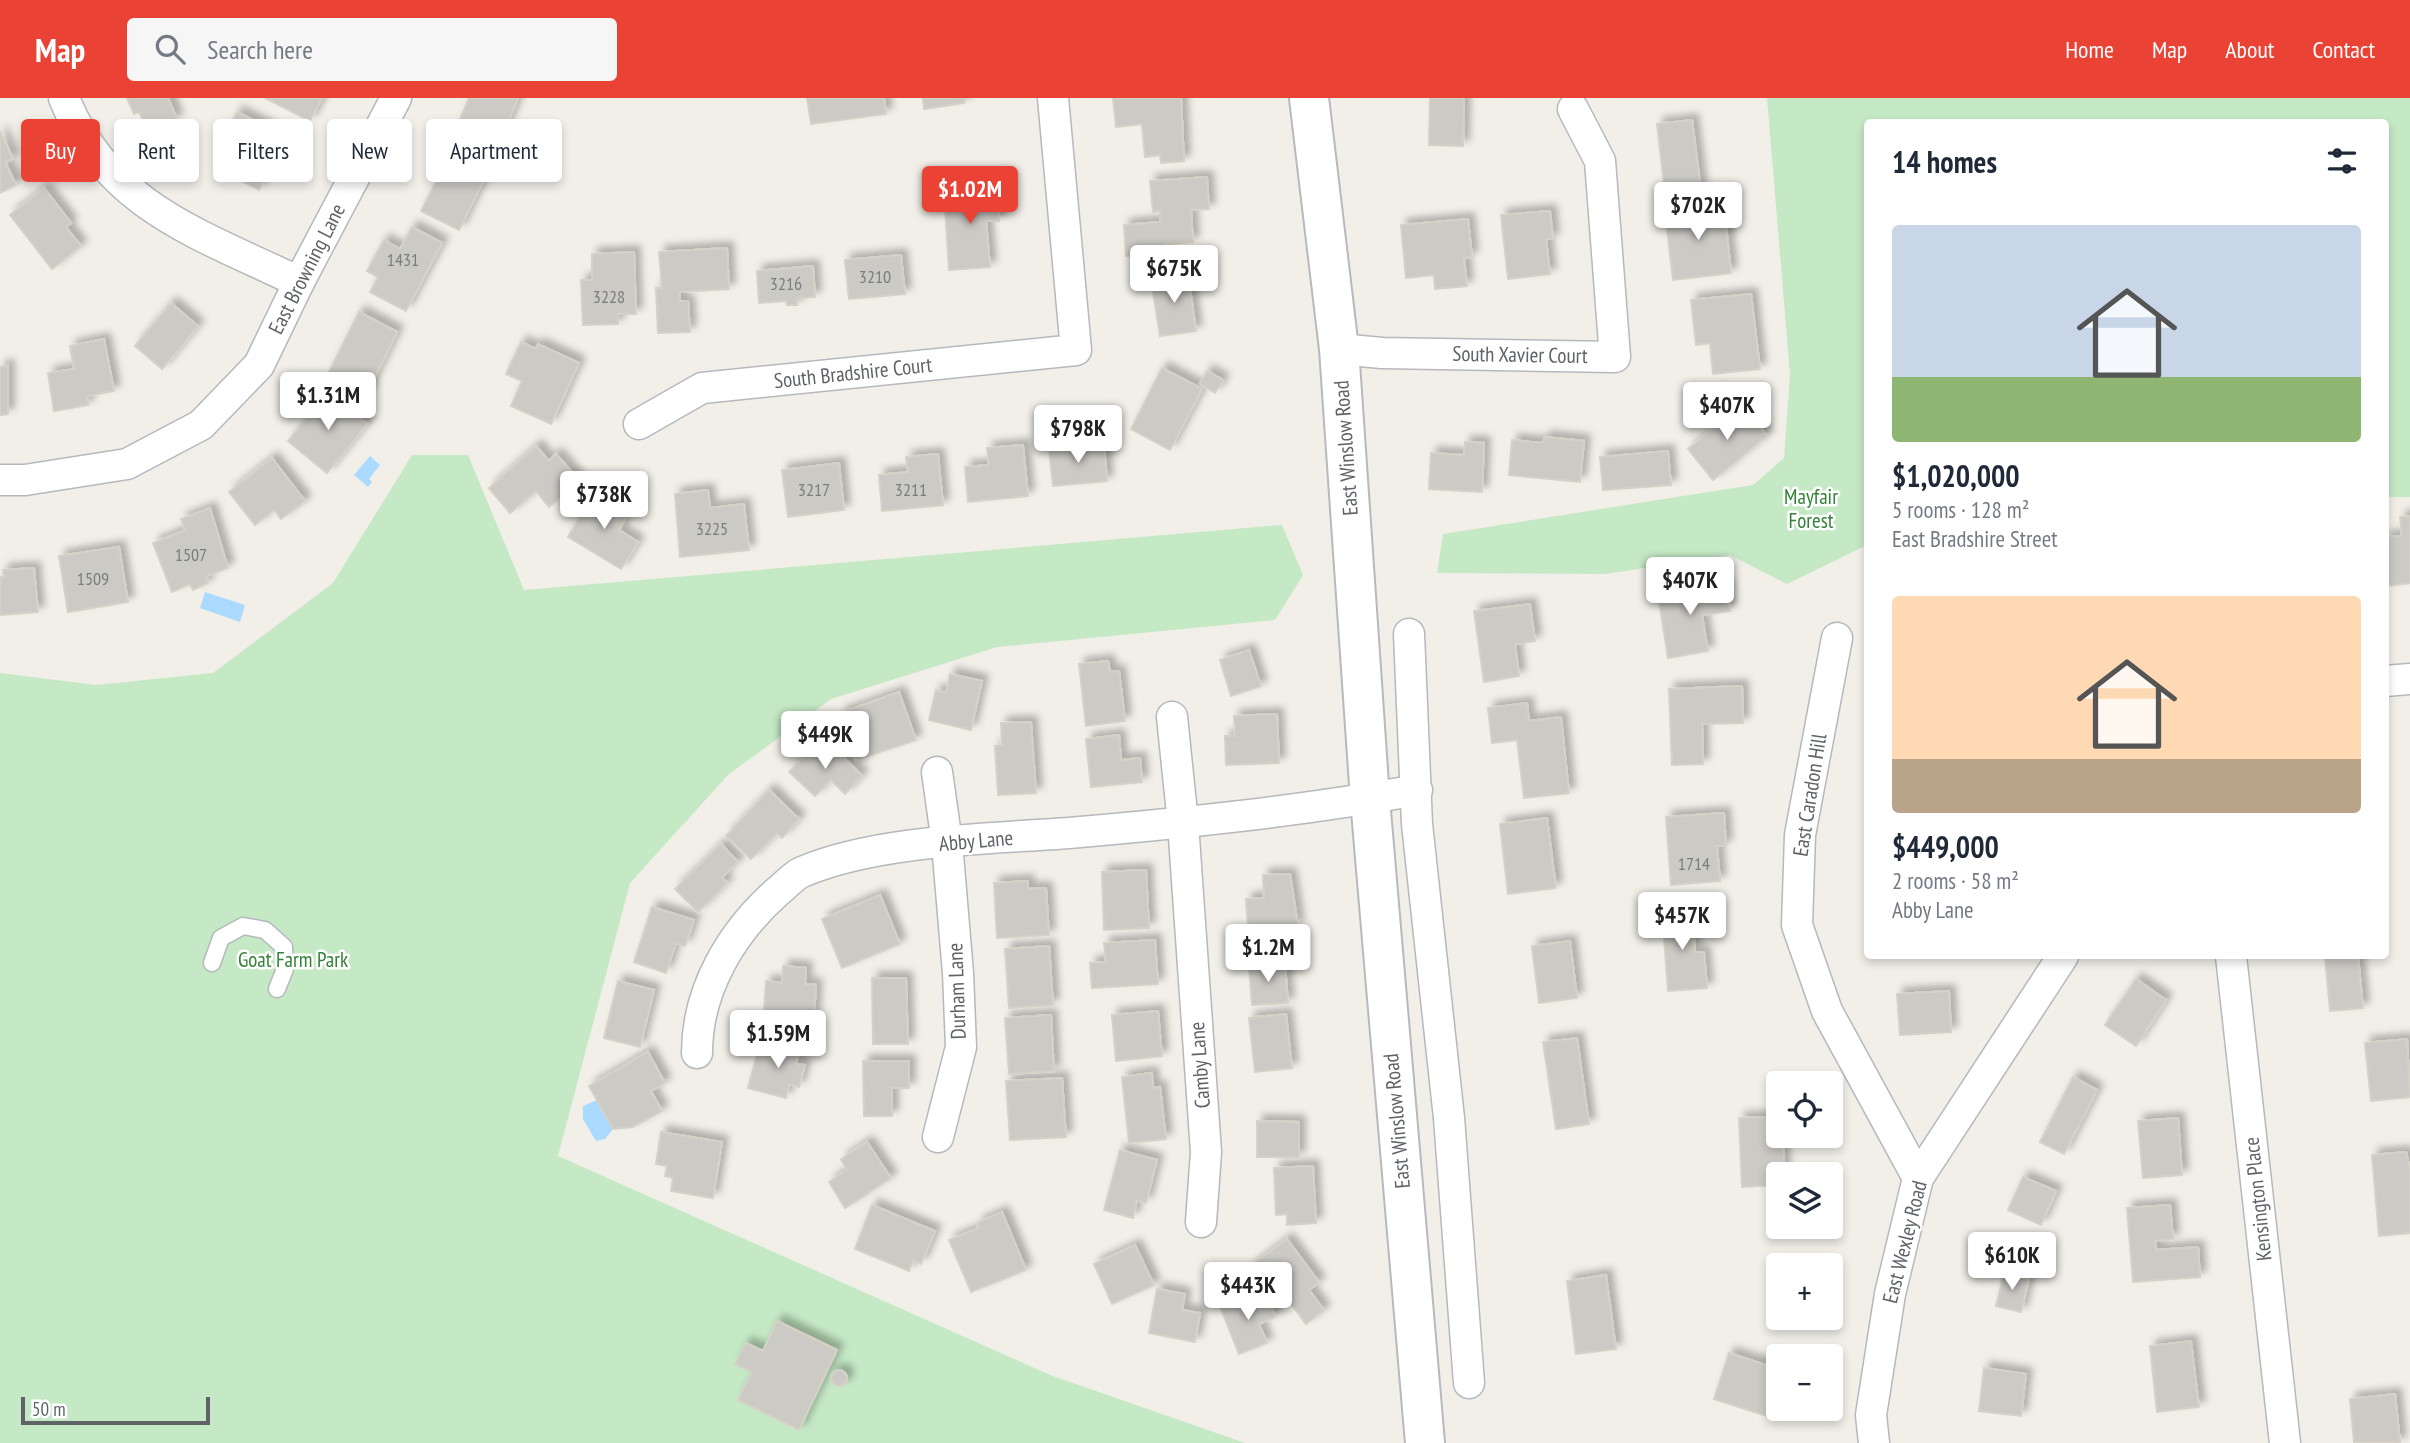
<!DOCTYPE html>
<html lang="en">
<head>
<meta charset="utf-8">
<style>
	:root { --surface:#fff; --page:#f6f6f7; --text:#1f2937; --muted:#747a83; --accent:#ea4335 }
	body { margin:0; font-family:"PT Sans Narrow",sans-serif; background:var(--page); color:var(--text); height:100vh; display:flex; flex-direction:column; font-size:26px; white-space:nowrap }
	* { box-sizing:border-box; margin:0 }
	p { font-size:23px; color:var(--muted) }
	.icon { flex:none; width:38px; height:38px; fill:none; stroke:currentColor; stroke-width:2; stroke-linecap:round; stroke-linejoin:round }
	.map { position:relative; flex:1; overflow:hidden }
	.details { position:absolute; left:1864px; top:21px; width:525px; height:840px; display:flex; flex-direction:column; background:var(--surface); border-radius:7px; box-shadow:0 4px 10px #0003 }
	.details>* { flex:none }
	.hud { position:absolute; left:21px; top:21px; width:665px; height:63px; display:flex; gap:14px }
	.controls { position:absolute; left:1766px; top:973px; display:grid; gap:14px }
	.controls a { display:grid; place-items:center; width:77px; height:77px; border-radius:7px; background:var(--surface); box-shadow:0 4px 10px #0003; font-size:35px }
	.scale { position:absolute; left:21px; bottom:18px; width:189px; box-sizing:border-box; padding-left:7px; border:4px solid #5f6368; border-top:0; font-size:19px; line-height:24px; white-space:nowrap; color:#5f6368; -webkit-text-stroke:5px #fff; paint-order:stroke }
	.price { position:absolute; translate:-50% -60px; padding:0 16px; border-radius:7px; background:#fff; color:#222; font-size:23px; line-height:46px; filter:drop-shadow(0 2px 4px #0008) }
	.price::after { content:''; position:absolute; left:50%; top:42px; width:21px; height:16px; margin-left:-10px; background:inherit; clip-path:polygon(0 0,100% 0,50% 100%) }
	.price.selected { background:var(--accent); color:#fff }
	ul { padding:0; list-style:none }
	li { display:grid; align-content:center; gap:14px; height:371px; padding:0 28px }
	li span { display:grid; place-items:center; height:217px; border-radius:7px; color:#555 }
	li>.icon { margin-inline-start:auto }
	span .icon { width:126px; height:126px; fill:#fffc; stroke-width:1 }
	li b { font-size:30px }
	h2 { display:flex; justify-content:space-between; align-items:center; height:84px; padding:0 28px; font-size:30px }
	.pill { padding:0 24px; border-radius:7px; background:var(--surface); box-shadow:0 4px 10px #0003; font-size:24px; line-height:63px }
	.pill.selected { background:var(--accent); color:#fff }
	header { display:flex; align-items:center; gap:42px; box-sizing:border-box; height:98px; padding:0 35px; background:var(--accent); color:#fff }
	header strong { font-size:33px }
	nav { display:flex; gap:38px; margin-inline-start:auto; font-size:24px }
	.search { width:490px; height:63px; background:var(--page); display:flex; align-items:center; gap:18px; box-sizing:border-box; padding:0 24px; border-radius:7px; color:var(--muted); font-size:26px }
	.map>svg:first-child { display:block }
</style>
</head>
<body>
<header>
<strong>Map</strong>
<div class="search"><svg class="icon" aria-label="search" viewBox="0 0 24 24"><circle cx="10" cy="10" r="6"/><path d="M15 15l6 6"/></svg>Search here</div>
<nav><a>Home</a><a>Map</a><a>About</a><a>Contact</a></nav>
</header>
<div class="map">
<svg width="2410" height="1345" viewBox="0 0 2410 1345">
	<defs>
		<filter id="shadow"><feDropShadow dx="6" dy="-6" stdDeviation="3.5" flood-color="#0004"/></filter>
	</defs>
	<rect width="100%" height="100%" fill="#f1efe8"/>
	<!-- green -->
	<g fill="#c5e8c5">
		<path d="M 1767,0 L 2410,0 L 2410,399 L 2385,399 L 2385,24 L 1867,24 L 1867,447 L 1787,486 L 1730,457 L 1605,476 L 1437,475 L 1443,436 L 1753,387 L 1784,360 L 1790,277 Z"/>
		<path d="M 412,357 L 468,357 L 524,492 L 1282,427 L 1303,477 L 1275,522 L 997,549 L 831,601 L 728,677 L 630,785 L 558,1058 L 1050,1277 L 1245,1345 L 0,1345 L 0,575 L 96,587 L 213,575 L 333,485 Z"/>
	</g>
	<!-- water -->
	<g fill="#aadaff">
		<path d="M 370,358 L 380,367 L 369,381 L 372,384 L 368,389 L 354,377 Z"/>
		<path d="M 205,494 L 245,507 L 240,524 L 200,510 Z"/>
		<path d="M 597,1002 L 613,1031 L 605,1041 L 596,1043 L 583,1021 L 583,1008 Z"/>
	</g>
	<!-- building -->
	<g fill="#cccac5" stroke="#d6d1c6" stroke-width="2" filter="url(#shadow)">
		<path d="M 127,0 L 168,0 L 177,21 L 149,35 L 139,14 L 134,16 Z"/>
		<path d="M 265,0 L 322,0 L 310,23 Z"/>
		<path d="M 469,0 L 518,0 L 500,43 L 458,26 Z"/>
		<path d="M 807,0 L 884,0 L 886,16 L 811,26 Z"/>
		<path d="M 923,0 L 964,0 L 964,5 L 924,11 Z"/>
		<path d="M 1113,0 L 1181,0 L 1184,63 L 1161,65 L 1160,57 L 1145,59 L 1142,26 L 1116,29 Z"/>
		<path d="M 1430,0 L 1464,0 L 1463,48 L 1429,47 Z"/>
		<path d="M 237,14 L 293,42 L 278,73 L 270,69 L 259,92 L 232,78 L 244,55 L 222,44 Z"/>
		<path d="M 1692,22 L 1701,92 L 1665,96 L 1657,26 Z"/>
		<path d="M 0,33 L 13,61 L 5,64 L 16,87 L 0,95 Z"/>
		<path d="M 445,45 L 491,68 L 459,132 L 421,113 L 440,76 L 432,72 Z"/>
		<path d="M 1207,79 L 1209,111 L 1191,112 L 1193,144 L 1166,146 L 1167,155 L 1126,158 L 1124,127 L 1160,124 L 1160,113 L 1153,114 L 1150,83 Z"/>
		<path d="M 997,89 L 999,123 L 986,123 L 990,169 L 949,172 L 944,93 Z"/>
		<path d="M 44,90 L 71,125 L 66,129 L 81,148 L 52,171 L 10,117 Z"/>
		<path d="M 1724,107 L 1731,175 L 1673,182 L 1665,114 Z"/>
		<path d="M 1550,113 L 1553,141 L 1546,141 L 1550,176 L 1508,181 L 1501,117 Z"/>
		<path d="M 1468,121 L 1472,159 L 1464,160 L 1467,188 L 1435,191 L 1434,177 L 1406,180 L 1401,127 Z"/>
		<path d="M 412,129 L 442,145 L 406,213 L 370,194 L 378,179 L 367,173 L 384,142 L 400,151 Z"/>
		<path d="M 727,150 L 729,191 L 679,194 L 680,203 L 688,203 L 690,234 L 658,235 L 656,190 L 662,190 L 659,154 Z"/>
		<path d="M 634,154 L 636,216 L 618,216 L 618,226 L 583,227 L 581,182 L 592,182 L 592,156 Z"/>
		<path d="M 901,157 L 905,196 L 849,201 L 845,162 Z"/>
		<path d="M 813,168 L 815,199 L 797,200 L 797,207 L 787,207 L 786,203 L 759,205 L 757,173 Z"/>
		<path d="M 1188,176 L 1196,233 L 1160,238 L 1151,181 Z"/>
		<path d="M 1751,196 L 1760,271 L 1713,276 L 1710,245 L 1696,247 L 1691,202 Z"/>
		<path d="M 171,205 L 198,228 L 162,271 L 135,248 Z"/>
		<path d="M 359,214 L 397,234 L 367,295 L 328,276 Z"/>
		<path d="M 104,241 L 114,293 L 87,298 L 88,307 L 54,313 L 48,275 L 74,271 L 70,248 Z"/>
		<path d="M 521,244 L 536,251 L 538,246 L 579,265 L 551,326 L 511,308 L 522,283 L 506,276 Z"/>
		<path d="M 8,268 L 8,316 L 0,317 L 0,269 Z"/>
		<path d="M 1162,270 L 1202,291 L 1170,352 L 1131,331 Z"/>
		<path d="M 1207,273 L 1223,282 L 1215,295 L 1200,286 Z"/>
		<path d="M 328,294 L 367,326 L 327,375 L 288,343 Z"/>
		<path d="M 1742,307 L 1767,338 L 1713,382 L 1688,351 Z"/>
		<path d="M 1545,339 L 1584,343 L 1580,384 L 1509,377 L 1512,342 L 1542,345 Z"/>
		<path d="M 1465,344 L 1484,345 L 1482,394 L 1429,391 L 1431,355 L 1464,357 Z"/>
		<path d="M 1104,346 L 1107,383 L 1053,388 L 1049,352 Z"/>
		<path d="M 1023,347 L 1028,398 L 968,404 L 965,369 L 989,367 L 987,350 Z"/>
		<path d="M 536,348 L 549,363 L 556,356 L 579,382 L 549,409 L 536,393 L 510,415 L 489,390 Z"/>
		<path d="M 1668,353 L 1671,387 L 1603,392 L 1600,359 Z"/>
		<path d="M 938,356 L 943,407 L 882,413 L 879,377 L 908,374 L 906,359 Z"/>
		<path d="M 272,360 L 305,403 L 281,421 L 274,412 L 255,427 L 229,394 Z"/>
		<path d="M 839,365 L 844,412 L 788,419 L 782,372 Z"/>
		<path d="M 708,392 L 710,410 L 744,406 L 749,452 L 680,459 L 675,396 Z"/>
		<path d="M 595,394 L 629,415 L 619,432 L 638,444 L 621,471 L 568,439 Z"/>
		<path d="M 210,410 L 228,470 L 206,478 L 208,485 L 193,492 L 190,486 L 172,494 L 153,445 L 185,432 L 181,421 Z"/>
		<path d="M 2410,418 L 2410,485 L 2385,488 L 2385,439 L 2402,438 L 2400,419 Z"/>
		<path d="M 119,449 L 128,504 L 68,514 L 59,458 Z"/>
		<path d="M 34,470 L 38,514 L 0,517 L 0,479 L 4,479 L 3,472 Z"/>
		<path d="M 1726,486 L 1730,513 L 1702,517 L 1708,553 L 1668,560 L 1658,496 Z"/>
		<path d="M 1530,506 L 1535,543 L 1515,546 L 1519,578 L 1484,584 L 1474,513 Z"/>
		<path d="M 1249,552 L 1261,588 L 1231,598 L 1220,562 Z"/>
		<path d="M 1108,563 L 1110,574 L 1119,573 L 1125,623 L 1086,628 L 1079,566 Z"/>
		<path d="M 950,576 L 982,583 L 971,632 L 929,622 L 936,592 L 946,595 Z"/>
		<path d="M 1742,588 L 1743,625 L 1702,626 L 1703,666 L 1672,667 L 1669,591 Z"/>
		<path d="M 899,594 L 916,642 L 856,662 L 840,615 Z"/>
		<path d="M 1527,605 L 1529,623 L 1561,619 L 1569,695 L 1524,700 L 1517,642 L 1492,645 L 1488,610 Z"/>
		<path d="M 1277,616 L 1279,665 L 1226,667 L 1225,638 L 1235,638 L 1234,618 Z"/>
		<path d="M 1031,624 L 1036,695 L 998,697 L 995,648 L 1002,647 L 1001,625 Z"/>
		<path d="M 1119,637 L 1121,662 L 1140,660 L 1142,684 L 1091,689 L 1086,641 Z"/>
		<path d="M 829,645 L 862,678 L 845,696 L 831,682 L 815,698 L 789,674 L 809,653 L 816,659 Z"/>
		<path d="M 769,692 L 799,721 L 782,740 L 777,735 L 751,761 L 726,738 Z"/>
		<path d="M 1724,715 L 1726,748 L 1717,748 L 1720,783 L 1671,787 L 1666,719 Z"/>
		<path d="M 1547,720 L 1556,790 L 1508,796 L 1500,726 Z"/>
		<path d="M 721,746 L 738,764 L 722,779 L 727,785 L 698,814 L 675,791 Z"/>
		<path d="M 1146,772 L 1149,830 L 1104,832 L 1102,774 Z"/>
		<path d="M 1290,776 L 1298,828 L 1248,831 L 1246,801 L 1264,800 L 1263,777 Z"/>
		<path d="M 1028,783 L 1028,791 L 1046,790 L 1049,837 L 997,840 L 994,785 Z"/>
		<path d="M 880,797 L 900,846 L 842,870 L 822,821 Z"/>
		<path d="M 652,809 L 694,822 L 685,848 L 676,845 L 666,875 L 634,864 Z"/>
		<path d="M 1692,811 L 1695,854 L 1704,854 L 1707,890 L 1668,893 L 1662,813 Z"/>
		<path d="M 1155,842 L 1158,886 L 1092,890 L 1090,865 L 1106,864 L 1104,845 Z"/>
		<path d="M 1570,843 L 1577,900 L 1539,905 L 1532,848 Z"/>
		<path d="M 1049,848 L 1053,907 L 1009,910 L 1005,851 Z"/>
		<path d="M 2325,858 L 2358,858 L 2363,910 L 2330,913 Z"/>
		<path d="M 1285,866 L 1288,905 L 1252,907 L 1249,868 Z"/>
		<path d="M 783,868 L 806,870 L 805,886 L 816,887 L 814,919 L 804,918 L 803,925 L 787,924 L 788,917 L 764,915 L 766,883 L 782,885 Z"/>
		<path d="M 872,880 L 906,880 L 908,946 L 873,946 Z"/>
		<path d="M 2136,881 L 2166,902 L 2136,948 L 2105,927 Z"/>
		<path d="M 618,883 L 654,892 L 640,949 L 604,940 Z"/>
		<path d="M 1949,893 L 1951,934 L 1900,937 L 1897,896 Z"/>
		<path d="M 1158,913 L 1162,958 L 1116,963 L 1112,917 Z"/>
		<path d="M 1286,916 L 1292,970 L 1255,974 L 1249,920 Z"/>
		<path d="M 1051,917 L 1054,973 L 1009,976 L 1005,920 Z"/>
		<path d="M 1577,940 L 1589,1026 L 1556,1031 L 1543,944 Z"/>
		<path d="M 2407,941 L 2410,999 L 2371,1003 L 2365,945 Z"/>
		<path d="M 776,942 L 801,948 L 796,966 L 805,967 L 799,989 L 789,986 L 786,1000 L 748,990 L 757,956 L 771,960 Z"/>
		<path d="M 648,954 L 665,985 L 651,993 L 662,1013 L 633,1029 L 613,1031 L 589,988 Z"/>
		<path d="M 863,963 L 909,963 L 909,990 L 892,990 L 892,1018 L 864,1018 Z"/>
		<path d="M 1152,975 L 1153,990 L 1160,989 L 1166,1041 L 1129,1045 L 1122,979 Z"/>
		<path d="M 2073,979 L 2097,992 L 2064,1056 L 2040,1044 Z"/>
		<path d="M 1062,980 L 1066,1039 L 1010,1042 L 1006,983 Z"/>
		<path d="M 1778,1019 L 1778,1038 L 1783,1038 L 1784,1076 L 1778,1076 L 1778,1087 L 1742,1089 L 1739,1020 Z"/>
		<path d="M 2178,1020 L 2182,1077 L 2143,1080 L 2138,1023 Z"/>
		<path d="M 1257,1023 L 1299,1024 L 1299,1059 L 1257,1059 Z"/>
		<path d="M 661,1034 L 722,1044 L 713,1100 L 671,1093 L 673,1080 L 665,1078 L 667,1068 L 656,1066 Z"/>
		<path d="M 867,1044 L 891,1080 L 845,1110 L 829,1084 L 847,1072 L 841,1061 Z"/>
		<path d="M 1120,1052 L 1157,1062 L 1146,1105 L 1137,1102 L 1133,1120 L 1104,1112 Z"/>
		<path d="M 2406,1054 L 2410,1072 L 2410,1135 L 2379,1138 L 2372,1057 Z"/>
		<path d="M 1313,1068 L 1316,1125 L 1287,1127 L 1287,1116 L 1276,1117 L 1274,1070 Z"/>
		<path d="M 2023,1079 L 2056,1093 L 2041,1127 L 2008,1112 Z"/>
		<path d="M 872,1107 L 935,1133 L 921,1166 L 913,1162 L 909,1173 L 855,1151 Z"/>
		<path d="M 2170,1107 L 2173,1141 L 2155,1143 L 2156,1152 L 2198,1149 L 2200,1179 L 2133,1184 L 2127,1110 Z"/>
		<path d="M 1002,1114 L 1026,1172 L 971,1194 L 949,1142 L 979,1130 L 977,1125 Z"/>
		<path d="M 1287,1141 L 1319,1184 L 1309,1192 L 1324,1212 L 1306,1226 L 1272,1180 L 1264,1186 L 1251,1168 Z"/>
		<path d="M 1135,1147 L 1154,1187 L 1112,1206 L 1094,1166 Z"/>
		<path d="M 2004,1175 L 2029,1181 L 2021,1214 L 1996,1208 Z"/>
		<path d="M 1606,1177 L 1616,1251 L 1576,1256 L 1567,1183 Z"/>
		<path d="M 1157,1191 L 1185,1196 L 1182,1212 L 1200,1215 L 1195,1244 L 1149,1235 Z"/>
		<path d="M 1265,1194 L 1275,1219 L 1259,1226 L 1267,1245 L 1239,1256 L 1221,1211 Z"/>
		<path d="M 777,1223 L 837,1252 L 799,1332 L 738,1302 L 752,1274 L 735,1266 L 746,1245 L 763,1253 Z"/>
		<path d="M 2191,1243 L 2199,1309 L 2157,1314 L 2150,1248 Z"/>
		<path d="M 1729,1255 L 1778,1271 L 1778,1293 L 1770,1319 L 1714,1301 Z"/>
		<path d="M 1984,1270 L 2026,1276 L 2021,1318 L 1979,1313 Z"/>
		<circle cx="839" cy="1280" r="8"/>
		<path d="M 2395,1296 L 2400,1345 L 2354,1344 L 2350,1301 Z"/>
	</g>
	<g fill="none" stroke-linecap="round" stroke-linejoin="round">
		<!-- lane casing -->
		<g stroke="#b5b8bc" stroke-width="19">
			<path id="lane" d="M 212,865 L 221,840 L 243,828 L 265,832 L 284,849 L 285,871 L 277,891"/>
		</g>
		<!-- street casing -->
		<g stroke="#b5b8bc" stroke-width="33">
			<g id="street">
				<path d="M 64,0 C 107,109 202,137 299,184"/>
				<path d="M 1339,251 L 1382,255 L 1615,259 L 1600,63 L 1573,11"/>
				<path d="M 639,326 L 702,290 L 1076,252 L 1053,0"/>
				<path d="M 0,382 L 25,382 L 127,366 L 201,327 L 259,267 L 299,184 L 396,0"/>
				<path d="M 1409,536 L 1417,726 L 1449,1020 L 1469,1285"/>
				<path d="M 1837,540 L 1800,737 L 1797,827 L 1827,913 L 1918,1080"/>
				<path d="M 2385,583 L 2410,581"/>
				<path d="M 1172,619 L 1183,725 L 1206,1054 L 1201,1124"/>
				<path d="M 937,674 L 947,745 L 958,875 L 961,949 L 938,1039"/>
				<path d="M 2231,858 L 2285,1345"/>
				<path d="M 697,955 C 697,892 731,835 777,794 C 785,788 793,778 802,774 C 877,742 988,741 1069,735 C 1185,725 1302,713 1417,692"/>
				<path d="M 1874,1345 L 1871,1317 L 1890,1196 L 1918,1080 L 2063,858"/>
			</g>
		</g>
		<!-- secondary casing -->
		<g stroke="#b6babf" stroke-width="42">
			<path id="secondary" d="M 1309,0 L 1339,251 L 1370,701 L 1425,1345"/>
		</g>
		<!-- lane -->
		<use href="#lane" stroke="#fff" stroke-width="16"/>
		<!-- street -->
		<use href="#street" stroke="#fff" stroke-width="30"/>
		<!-- secondary -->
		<use href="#secondary" stroke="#fff" stroke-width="38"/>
	</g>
	<g text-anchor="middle" stroke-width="5" stroke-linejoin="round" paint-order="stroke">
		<!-- number labels -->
		<g font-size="18" fill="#7a7d7f">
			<text x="403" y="168">1431</text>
			<text x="875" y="185">3210</text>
			<text x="786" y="192">3216</text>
			<text x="609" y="205">3228</text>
			<text x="814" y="398">3217</text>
			<text x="911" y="398">3211</text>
			<text x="712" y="437">3225</text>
			<text x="191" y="463">1507</text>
			<text x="93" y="487">1509</text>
			<text x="1694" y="772">1714</text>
		</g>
		<!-- street labels -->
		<g font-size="21" fill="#5f6368" stroke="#fff">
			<text transform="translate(307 171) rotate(-63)" y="7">East Browning Lane</text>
			<text transform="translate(1520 257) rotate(1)" y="7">South Xavier Court</text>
			<text transform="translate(853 275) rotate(-6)" y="7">South Bradshire Court</text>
			<text transform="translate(1346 350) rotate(-94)" y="7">East Winslow Road</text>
			<text transform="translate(1810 697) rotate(-81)" y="7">East Caradon Hill</text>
			<text transform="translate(976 743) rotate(-5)" y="7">Abby Lane</text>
			<text transform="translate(957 893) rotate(-92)" y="7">Durham Lane</text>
			<text transform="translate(1200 967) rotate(-94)" y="7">Camby Lane</text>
			<text transform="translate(1397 1023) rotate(-95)" y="7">East Winslow Road</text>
			<text transform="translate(2258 1101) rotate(-96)" y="7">Kensington Place</text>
			<text transform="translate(1905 1144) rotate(-76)" y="7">East Wexley Road</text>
		</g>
		<!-- park labels -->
		<g font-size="21" fill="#348238" stroke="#fff">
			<text x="1811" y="406">Mayfair<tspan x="1811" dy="24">Forest</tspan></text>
			<text x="293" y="869">Goat Farm Park</text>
		</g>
	</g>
</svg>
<div class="controls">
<a><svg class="icon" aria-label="locate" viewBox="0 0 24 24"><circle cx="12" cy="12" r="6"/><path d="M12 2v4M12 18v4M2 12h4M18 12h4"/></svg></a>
<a><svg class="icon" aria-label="layers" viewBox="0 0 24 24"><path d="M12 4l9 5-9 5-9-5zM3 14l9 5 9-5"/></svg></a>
<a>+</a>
<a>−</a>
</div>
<div class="scale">50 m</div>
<b class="price selected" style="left:970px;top:128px">$1.02M</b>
<b class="price" style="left:1698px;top:144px">$702K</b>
<b class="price" style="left:1174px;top:207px">$675K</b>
<b class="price" style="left:328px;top:334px">$1.31M</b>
<b class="price" style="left:1727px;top:344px">$407K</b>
<b class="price" style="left:1078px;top:367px">$798K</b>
<b class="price" style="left:604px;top:433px">$738K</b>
<b class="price" style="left:1690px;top:519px">$407K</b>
<b class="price" style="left:825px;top:673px">$449K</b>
<b class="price" style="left:1682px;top:854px">$457K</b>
<b class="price" style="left:1268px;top:886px">$1.2M</b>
<b class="price" style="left:778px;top:972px">$1.59M</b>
<b class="price" style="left:2012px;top:1194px">$610K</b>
<b class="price" style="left:1248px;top:1224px">$443K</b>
<div class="hud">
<a class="pill selected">Buy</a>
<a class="pill">Rent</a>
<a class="pill">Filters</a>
<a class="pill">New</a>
<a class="pill">Apartment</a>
</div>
<section class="details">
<h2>14 homes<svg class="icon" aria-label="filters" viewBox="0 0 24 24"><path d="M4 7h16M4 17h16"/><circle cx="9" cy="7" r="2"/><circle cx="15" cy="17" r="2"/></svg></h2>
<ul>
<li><span style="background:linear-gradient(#c9d6e8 70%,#8fb573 0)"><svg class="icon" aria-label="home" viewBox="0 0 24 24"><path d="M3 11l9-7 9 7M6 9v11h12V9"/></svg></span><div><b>$1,020,000</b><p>5 rooms · 128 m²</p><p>East Bradshire Street</p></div></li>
<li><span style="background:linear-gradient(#ffd9b3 75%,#b9a48a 0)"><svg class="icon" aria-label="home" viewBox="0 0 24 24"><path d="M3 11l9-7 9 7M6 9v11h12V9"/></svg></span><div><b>$449,000</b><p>2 rooms · 58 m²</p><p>Abby Lane</p></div></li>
</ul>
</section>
</div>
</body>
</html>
